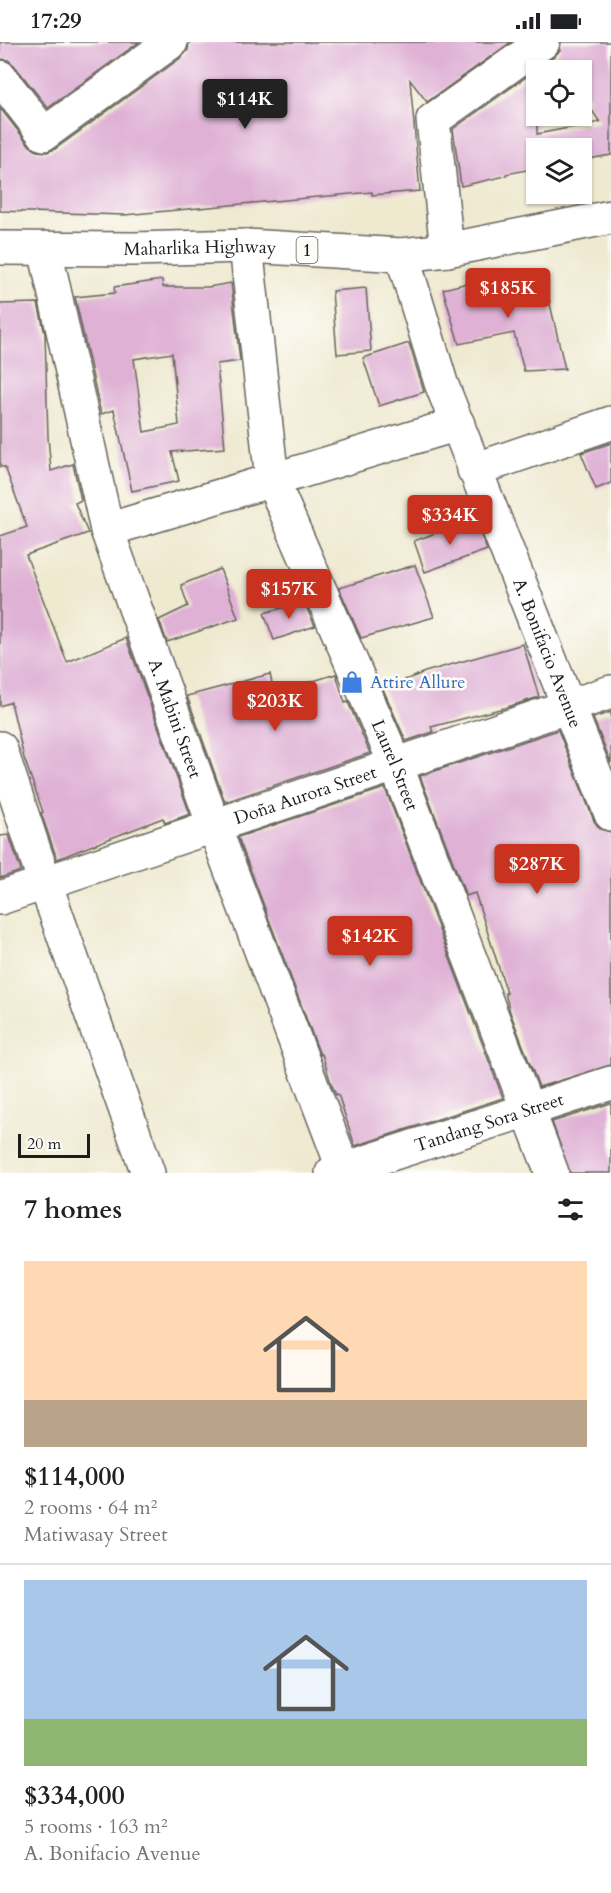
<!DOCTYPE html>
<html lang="en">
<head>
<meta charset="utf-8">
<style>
	:root { --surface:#fff; --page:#f6f6f6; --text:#202124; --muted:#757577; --line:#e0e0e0; --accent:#c8321e }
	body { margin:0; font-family:Cardo,serif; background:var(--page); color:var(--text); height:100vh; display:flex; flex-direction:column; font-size:22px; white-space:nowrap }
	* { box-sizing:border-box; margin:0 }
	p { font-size:20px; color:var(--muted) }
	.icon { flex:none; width:33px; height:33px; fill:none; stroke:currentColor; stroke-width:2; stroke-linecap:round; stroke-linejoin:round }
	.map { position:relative; height:1131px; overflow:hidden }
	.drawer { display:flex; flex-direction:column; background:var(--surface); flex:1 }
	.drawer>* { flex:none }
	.tools { position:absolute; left:526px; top:18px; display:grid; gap:12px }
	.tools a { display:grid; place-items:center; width:66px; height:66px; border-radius:0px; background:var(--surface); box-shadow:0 2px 4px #0004; font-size:30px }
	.scale { position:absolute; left:18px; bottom:15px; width:72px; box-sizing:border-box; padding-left:6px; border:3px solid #1c1c1c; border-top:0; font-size:16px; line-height:21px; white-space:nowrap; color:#1c1c1c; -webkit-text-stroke:4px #fdfcf7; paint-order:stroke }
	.price { position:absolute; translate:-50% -51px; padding:0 14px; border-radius:6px; background:var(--accent); color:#fff; font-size:20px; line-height:39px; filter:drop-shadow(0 2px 3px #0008) }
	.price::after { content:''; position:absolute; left:50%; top:36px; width:18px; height:14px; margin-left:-9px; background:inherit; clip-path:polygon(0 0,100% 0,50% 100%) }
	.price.current { background:#222; color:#fff }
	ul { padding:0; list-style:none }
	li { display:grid; align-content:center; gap:12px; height:318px; padding:0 24px }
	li+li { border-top:2px solid var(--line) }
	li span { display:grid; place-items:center; height:186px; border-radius:0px; color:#555 }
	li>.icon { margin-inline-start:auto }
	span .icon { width:108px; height:108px; fill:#fffc; stroke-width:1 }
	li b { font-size:26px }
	h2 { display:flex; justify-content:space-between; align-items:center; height:72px; padding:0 24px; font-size:26px }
	.status { display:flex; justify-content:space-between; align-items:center; height:42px; padding:0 30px; background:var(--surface); direction:ltr }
	.status svg { height:16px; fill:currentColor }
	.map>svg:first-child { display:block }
</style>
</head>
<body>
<div class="status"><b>17:29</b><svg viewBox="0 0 49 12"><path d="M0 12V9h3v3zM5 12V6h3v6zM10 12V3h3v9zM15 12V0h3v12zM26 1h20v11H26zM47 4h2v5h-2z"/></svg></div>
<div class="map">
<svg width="611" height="1131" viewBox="0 0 611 1131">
	<rect width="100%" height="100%" fill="#fdfcf7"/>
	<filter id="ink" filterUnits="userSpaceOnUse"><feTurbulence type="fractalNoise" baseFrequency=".0167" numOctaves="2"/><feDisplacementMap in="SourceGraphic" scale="12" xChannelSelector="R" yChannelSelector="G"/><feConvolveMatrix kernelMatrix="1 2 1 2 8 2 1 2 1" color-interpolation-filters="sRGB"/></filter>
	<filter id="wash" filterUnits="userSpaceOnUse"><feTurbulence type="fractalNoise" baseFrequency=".008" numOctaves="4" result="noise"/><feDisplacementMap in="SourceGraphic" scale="24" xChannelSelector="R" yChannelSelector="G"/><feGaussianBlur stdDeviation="1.35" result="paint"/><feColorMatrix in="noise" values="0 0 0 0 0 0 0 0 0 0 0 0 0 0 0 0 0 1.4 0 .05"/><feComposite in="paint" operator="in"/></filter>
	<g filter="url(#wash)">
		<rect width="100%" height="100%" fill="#efe9d0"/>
		<g id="blocks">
			<!-- building -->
			<g fill="#dfb1d5" fill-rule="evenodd">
				<path d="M 0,0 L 139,0 L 48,66 L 14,23 L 8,18 L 0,17 Z"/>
				<path d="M 189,0 L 511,0 L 427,60 L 410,38 L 420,149 L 372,153 L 372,150 L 124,173 L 0,169 L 0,66 L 30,104 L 37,109 L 47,110 L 55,107 L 182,15 L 188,8 Z"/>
				<path d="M 561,0 L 611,0 L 611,113 L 582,118 L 582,106 L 537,106 L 537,126 L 506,132 L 506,134 L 461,144 L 453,87 L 554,15 L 560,8 ZM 537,28 L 582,28 L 582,46 L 590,57 L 586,60 L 600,80 L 537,92 Z"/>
				<path d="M 493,235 L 496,247 L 545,240 L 565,327 L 524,329 L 514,291 L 459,302 L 443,247 Z"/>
				<path d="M 162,238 L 163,245 L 208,245 L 231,241 L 240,319 L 217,322 L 225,406 L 172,410 L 179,439 L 132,449 L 114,368 L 101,372 L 75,255 L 115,251 L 114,245 ZM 172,311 L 179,383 L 144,390 L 134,317 Z"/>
				<path d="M 366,246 L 371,309 L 337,312 L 332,249 Z"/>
				<path d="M 38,261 L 45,292 L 48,395 L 51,429 L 73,422 L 81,458 L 75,461 L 88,491 L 26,513 L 67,620 L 126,596 L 190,772 L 165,781 L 163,776 L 57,817 L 41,771 L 43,770 L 24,716 L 11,660 L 0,664 L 0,494 L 27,485 L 5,425 L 0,425 L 0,262 Z"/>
				<path d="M 409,301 L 424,350 L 379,364 L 363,316 Z"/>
				<path d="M 611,401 L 611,441 L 596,447 L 581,411 Z"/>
				<path d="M 474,477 L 487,508 L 425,530 L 414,499 Z"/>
				<path d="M 415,523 L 434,575 L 361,596 L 339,546 Z"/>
				<path d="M 220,527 L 238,576 L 167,600 L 159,578 L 188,564 L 181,543 Z"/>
				<path d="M 304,560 L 315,584 L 274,598 L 264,571 Z"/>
				<path d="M 523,602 L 539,655 L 504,666 L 431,685 L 433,690 L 406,699 L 383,647 L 425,630 Z"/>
				<path d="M 270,632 L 274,651 L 336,632 L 345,661 L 348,660 L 370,711 L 225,760 L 187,654 Z"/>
				<path d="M 611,670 L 611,721 L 593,676 Z"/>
				<path d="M 558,688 L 594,779 L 600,787 L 611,790 L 611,1023 L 539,1045 L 510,970 L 505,951 L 507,951 L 475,851 L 466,854 L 420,734 Z"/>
				<path d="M 385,746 L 503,1056 L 355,1104 L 338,1052 L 336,1053 L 331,1041 L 322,1012 L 320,1013 L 238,795 Z"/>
				<path d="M 9,793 L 21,829 L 0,836 L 0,794 Z"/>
				<path d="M 611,1061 L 611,1131 L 570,1131 L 552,1080 Z"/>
			</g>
		</g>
	</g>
	<g filter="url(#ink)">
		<use href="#blocks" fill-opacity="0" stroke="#66645b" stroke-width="1.5"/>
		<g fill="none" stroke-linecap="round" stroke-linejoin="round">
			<!-- minor casing -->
			<g stroke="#66645b" stroke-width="36">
				<g id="minor">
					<path d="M 0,35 L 44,92 L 171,0"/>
					<path id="s1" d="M 246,204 L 272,438 L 396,723 L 552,1131"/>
					<path id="s2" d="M 45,207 L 107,488 L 214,784 L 345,1131"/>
					<path d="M 447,208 L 433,78 L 543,0"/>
					<path id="s3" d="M 402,213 L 441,341 L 611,772"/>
					<path d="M 474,428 L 611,381"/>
					<path d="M 107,488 L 458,382"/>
					<path d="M 0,706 L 45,841 L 148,1131"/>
					<path id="s4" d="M 0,856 L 611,650"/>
					<path id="s5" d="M 332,1131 L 611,1041"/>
				</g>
			</g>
			<!-- major casing -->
			<g stroke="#66645b" stroke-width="36">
				<g id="major">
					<path id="s6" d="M 0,206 L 133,207 L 246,204 L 402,213 L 447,208 L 611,175"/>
				</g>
			</g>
			<!-- minor -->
			<use href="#minor" stroke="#fff" stroke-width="33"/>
			<!-- major -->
			<use href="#major" stroke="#fff" stroke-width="33"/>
		</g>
	</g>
	<!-- icons -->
	<defs>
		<g id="shop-bare" transform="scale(1.8)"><path d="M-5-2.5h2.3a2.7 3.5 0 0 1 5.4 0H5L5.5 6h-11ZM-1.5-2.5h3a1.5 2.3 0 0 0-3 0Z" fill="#3f7fe0" stroke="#fdfcf7" stroke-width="2.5" paint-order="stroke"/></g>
	</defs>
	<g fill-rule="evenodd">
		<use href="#shop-bare" x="352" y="640"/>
	</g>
	<g text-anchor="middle" stroke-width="5" stroke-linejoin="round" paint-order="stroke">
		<!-- shield labels -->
		<rect fill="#fdfcf7" stroke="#605f5e" stroke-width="1.5" x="296.5" y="195" width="21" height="26" rx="4.5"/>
		<g font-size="16" font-weight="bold" fill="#1c1c1c">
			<text x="307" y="214">1</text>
		</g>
		<!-- street labels -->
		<g font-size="18" fill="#1c1c1c" stroke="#fdfcf7">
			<text dy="6" stroke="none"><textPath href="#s6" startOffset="200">Maharlika Highway</textPath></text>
			<text dy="6" stroke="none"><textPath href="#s3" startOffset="424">A. Bonifacio Avenue</textPath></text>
			<text dy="6" stroke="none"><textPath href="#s2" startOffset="488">A. Mabini Street</textPath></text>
			<text dy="6" stroke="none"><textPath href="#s1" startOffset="546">Laurel Street</textPath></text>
			<text dy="6" stroke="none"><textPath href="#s4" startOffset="322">Doña Aurora Street</textPath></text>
			<text dy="6" stroke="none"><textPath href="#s5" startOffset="165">Tandang Sora Street</textPath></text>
		</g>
		<!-- shop labels -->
		<g font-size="18" fill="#366cbe" stroke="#fdfcf7" text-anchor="start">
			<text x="370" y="646">Attire Allure</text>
		</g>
	</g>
</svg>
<div class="tools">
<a><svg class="icon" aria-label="locate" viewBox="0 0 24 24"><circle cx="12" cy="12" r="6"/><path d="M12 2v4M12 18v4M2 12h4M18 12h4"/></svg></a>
<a><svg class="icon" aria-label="layers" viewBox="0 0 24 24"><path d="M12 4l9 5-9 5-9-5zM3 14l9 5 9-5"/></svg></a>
</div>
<div class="scale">20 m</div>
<b class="price current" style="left:245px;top:88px">$114K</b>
<b class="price" style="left:508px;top:277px">$185K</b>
<b class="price" style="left:450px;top:504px">$334K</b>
<b class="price" style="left:289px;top:578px">$157K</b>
<b class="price" style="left:275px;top:690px">$203K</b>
<b class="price" style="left:537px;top:853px">$287K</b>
<b class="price" style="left:370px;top:925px">$142K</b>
</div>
<section class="drawer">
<h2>7 homes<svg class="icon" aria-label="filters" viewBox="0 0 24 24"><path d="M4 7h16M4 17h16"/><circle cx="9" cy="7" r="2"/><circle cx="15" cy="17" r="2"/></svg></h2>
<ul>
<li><span style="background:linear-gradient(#ffd9b3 75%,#b9a48a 0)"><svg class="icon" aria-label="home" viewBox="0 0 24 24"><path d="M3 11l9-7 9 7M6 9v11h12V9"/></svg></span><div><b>$114,000</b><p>2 rooms · 64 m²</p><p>Matiwasay Street</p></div></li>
<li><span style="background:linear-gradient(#a9c7e8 75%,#8fb573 0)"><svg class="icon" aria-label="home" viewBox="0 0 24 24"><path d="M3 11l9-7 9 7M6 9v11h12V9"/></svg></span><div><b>$334,000</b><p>5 rooms · 163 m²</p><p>A. Bonifacio Avenue</p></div></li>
</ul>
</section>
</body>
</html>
